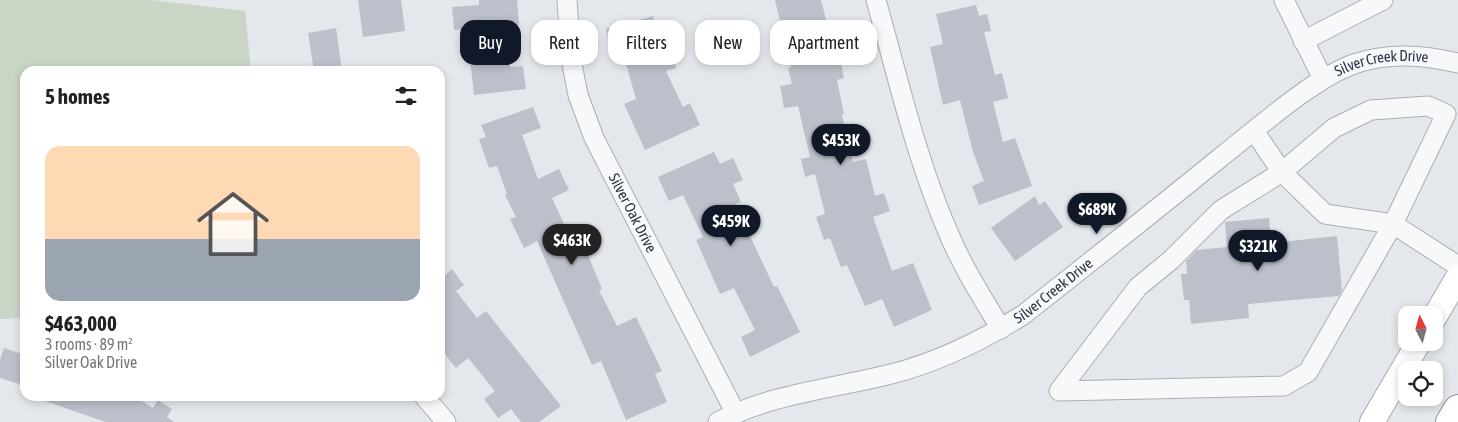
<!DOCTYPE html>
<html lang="en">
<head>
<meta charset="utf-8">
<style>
	:root { --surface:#fff; --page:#f6f6f6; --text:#222; --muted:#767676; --line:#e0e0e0; --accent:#111827 }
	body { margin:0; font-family:"Asap Condensed",sans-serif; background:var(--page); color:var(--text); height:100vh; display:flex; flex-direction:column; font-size:19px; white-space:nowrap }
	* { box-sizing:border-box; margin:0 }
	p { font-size:16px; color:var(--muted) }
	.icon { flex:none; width:28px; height:28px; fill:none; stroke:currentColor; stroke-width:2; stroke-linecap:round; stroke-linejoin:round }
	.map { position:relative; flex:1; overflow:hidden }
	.panel { position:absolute; left:20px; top:66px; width:425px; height:335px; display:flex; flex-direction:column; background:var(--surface); border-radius:15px; box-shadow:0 2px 8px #0003 }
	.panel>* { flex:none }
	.guide { position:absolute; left:460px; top:20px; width:475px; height:45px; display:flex; gap:10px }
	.needle { width:32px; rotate:354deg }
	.fabs { position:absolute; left:1398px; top:306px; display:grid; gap:10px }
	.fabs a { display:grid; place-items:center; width:45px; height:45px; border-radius:10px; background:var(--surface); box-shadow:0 2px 8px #0003; font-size:25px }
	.price { position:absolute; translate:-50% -42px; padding:0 11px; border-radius:18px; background:var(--accent); color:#fff; font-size:16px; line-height:32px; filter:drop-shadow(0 1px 2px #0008) }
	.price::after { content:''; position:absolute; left:50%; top:30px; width:15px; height:11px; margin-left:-8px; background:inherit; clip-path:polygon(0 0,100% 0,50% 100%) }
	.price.active { background:#222; color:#fff }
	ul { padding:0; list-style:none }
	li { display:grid; align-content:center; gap:10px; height:265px; padding:0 25px }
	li+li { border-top:1px solid var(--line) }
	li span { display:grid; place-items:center; height:155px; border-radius:15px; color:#555 }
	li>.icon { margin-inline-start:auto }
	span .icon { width:90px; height:90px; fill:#fffc; stroke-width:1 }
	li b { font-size:21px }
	h2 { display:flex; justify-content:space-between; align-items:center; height:60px; padding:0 25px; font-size:21px }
	.tag { padding:0 18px; border-radius:15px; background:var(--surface); box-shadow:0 2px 8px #0003; font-size:18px; line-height:45px }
	.tag.active { background:var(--accent); color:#fff }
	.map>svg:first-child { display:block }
</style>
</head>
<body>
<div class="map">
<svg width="1458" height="422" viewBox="0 0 1458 422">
	<rect width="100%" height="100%" fill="#e4e7ec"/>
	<!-- green -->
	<path fill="#c9d6c5" d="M 0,0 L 151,0 L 245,11 L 251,71 L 25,71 L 25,318 L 0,319 Z"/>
	<!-- building -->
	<g fill="#bbc0ca">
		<path d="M 358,0 L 401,0 L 405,31 L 363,37 Z"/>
		<path d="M 479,0 L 517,0 L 519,25 L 506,26 L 510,67 L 523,66 L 526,89 L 474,95 L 467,29 L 454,30 L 452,7 L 479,5 Z"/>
		<path d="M 775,0 L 821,0 L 836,59 L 840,58 L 844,78 L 837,80 L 844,114 L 842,115 L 853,162 L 866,159 L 875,196 L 884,193 L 890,211 L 873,217 L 892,271 L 913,263 L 932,310 L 894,327 L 882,299 L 865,306 L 847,265 L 841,267 L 830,238 L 824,240 L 816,217 L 825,214 L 815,174 L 805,177 L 801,159 L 810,157 L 798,106 L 784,108 L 780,86 L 792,84 L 788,68 L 791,67 Z"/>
		<path d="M 976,5 L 979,16 L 987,14 L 991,31 L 984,32 L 995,75 L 1002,73 L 1008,98 L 993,102 L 1003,142 L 1015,138 L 1032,186 L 979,205 L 972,186 L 984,181 L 973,152 L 960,100 L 943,105 L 930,47 L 943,44 L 936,14 Z"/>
		<path d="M 653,16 L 655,23 L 668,20 L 675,48 L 671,49 L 676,68 L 666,71 L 683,107 L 690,103 L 700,125 L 645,150 L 624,104 L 636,99 L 622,50 L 613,53 L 606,29 Z"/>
		<path d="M 336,28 L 342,71 L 314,71 L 308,33 Z"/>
		<path d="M 533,107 L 541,128 L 522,135 L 538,179 L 559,169 L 569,190 L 552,198 L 571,239 L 588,232 L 596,252 L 588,255 L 602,289 L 599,290 L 617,326 L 636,317 L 662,371 L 655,374 L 667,402 L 626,420 L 601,361 L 592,365 L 537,241 L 524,248 L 510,219 L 516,217 L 505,195 L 507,194 L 497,166 L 489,168 L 479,139 L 486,137 L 481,125 Z"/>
		<path d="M 714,152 L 720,164 L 733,158 L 743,180 L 733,184 L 741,202 L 735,204 L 774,287 L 777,286 L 800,332 L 750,357 L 741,337 L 755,330 L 734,288 L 720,294 L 696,240 L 703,237 L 683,195 L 669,201 L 658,177 Z"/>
		<path d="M 1035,196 L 1039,205 L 1045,201 L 1063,227 L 1015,261 L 991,228 Z"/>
		<path d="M 1269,218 L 1271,243 L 1337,236 L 1342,290 L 1339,296 L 1248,304 L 1249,318 L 1191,324 L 1189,300 L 1184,300 L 1181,274 L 1187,274 L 1186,261 L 1197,250 L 1227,247 L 1225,222 Z"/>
		<path d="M 452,269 L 464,285 L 456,291 L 477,318 L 486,311 L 561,406 L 539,422 L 521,422 L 511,409 L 498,418 L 484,399 L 495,391 L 468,358 L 456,368 L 440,348 L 440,270 L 444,276 Z"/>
		<path d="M 4,348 L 25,355 L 25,386 L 0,378 L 0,360 Z"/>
		<path d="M 39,396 L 134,396 L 153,408 L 158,400 L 172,409 L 167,417 L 174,422 L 106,422 L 39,399 Z"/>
	</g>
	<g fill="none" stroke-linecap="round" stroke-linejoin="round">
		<!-- minor casing -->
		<g stroke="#a9aeb7" stroke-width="21">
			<g id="minor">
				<path id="s1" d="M 567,0 L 571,59 L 578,95 L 594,138 L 736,414"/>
				<path d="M 876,0 C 898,78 916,158 948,232 C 962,266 982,297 1001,329"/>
				<path d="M 1284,0 L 1323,79"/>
				<path d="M 1303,41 L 1383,0"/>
				<path d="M 1428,106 L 1446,114 L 1393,224 L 1325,214 L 1282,172 L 1334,128 L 1371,110 Z"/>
				<path d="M 1254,131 L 1282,172 L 1221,210 L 1171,260 L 1138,287 L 1059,391 L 1284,386 L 1308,372 L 1393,224 L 1458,266"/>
				<path d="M 424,396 L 446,422"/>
				<path id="s2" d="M 718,422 C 773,393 832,389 891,374 C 939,362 981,341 1023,315 C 1089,263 1156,210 1221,157 C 1257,129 1312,79 1354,64 C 1389,52 1423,55 1458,63"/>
			</g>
		</g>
		<!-- major casing -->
		<g stroke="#a3abb8" stroke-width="26">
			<g id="major">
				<path d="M 1434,318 L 1458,277"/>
				<path d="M 1372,422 L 1419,342"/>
			</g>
		</g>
		<!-- highway casing -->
		<g stroke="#8b94a3" stroke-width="30">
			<path id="highway" d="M 1450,422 L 1458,409"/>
		</g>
		<!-- minor -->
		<use href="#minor" stroke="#f7f8fa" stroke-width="19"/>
		<!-- major -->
		<use href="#major" stroke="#fff" stroke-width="24"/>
		<!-- highway -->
		<use href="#highway" stroke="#fff" stroke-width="28"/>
	</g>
	<g text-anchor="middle" stroke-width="5" stroke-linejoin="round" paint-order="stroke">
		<!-- street labels -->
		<g font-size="15" fill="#2b3445" stroke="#f4f6f9">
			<text dy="5" stroke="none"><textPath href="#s2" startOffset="769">Silver Creek Drive</textPath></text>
			<text dy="5" stroke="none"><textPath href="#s1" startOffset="226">Silver Oak Drive</textPath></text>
			<text dy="5" stroke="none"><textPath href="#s2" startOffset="364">Silver Creek Drive</textPath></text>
		</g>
	</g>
</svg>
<div class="fabs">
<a><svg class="needle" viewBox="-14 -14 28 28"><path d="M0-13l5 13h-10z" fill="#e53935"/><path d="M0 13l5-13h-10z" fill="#767676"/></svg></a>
<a><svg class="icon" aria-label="locate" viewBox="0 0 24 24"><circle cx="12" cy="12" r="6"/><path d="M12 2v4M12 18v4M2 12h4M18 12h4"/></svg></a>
</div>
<b class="price" style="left:841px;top:166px">$453K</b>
<b class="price" style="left:1097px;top:235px">$689K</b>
<b class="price" style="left:731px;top:247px">$459K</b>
<b class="price active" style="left:572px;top:266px">$463K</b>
<b class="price" style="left:1258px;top:272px">$321K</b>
<div class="guide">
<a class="tag active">Buy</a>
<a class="tag">Rent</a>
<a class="tag">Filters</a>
<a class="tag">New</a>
<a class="tag">Apartment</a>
</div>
<section class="panel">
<h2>5 homes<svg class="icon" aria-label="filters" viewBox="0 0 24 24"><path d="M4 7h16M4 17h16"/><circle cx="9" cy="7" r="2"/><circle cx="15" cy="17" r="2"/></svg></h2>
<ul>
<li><span style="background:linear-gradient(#ffd9b3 60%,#9aa5b1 0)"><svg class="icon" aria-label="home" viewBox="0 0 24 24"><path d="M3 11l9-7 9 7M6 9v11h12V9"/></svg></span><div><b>$463,000</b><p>3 rooms · 89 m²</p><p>Silver Oak Drive</p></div></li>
</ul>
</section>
</div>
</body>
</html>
